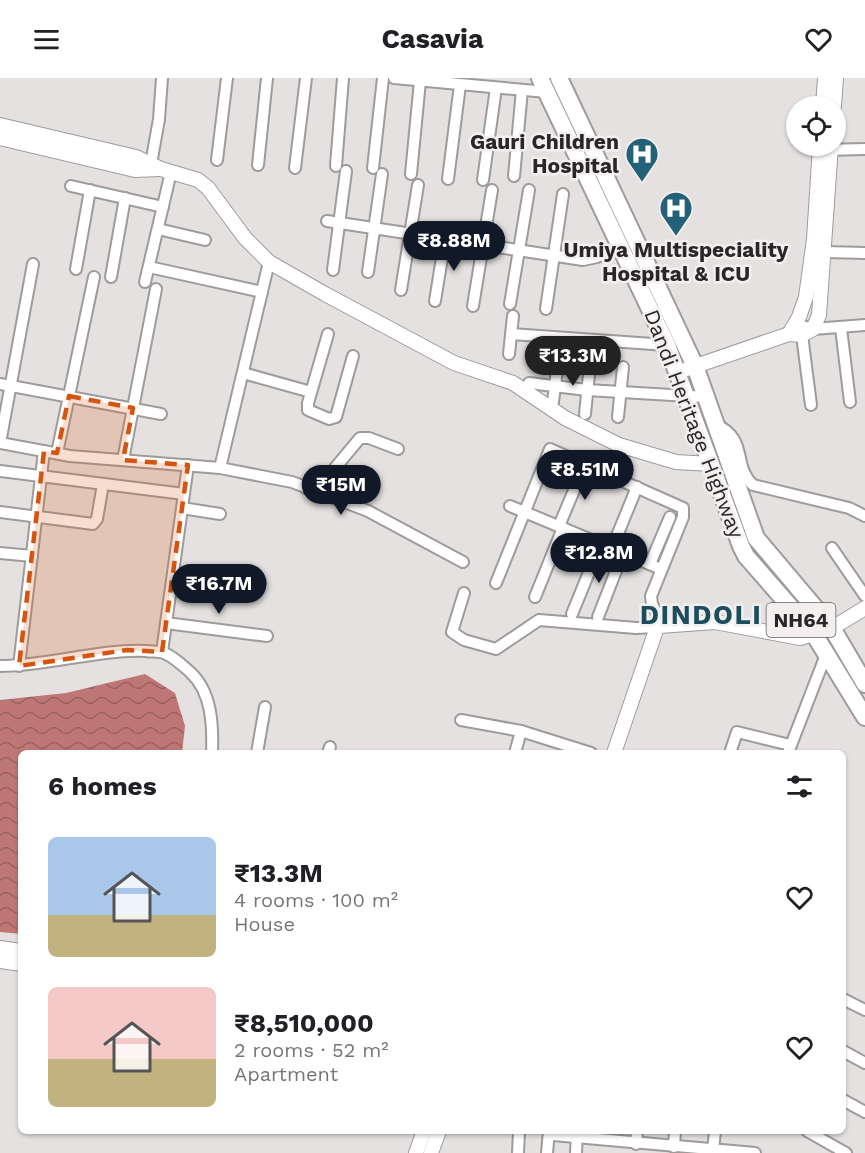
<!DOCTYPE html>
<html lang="en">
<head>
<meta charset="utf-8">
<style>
	:root { --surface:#fff; --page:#f2f2f2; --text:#202124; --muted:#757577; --accent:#111827 }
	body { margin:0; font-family:"Work Sans",sans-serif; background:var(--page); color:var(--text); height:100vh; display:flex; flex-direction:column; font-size:22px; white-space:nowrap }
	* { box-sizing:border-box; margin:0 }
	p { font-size:20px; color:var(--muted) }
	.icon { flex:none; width:33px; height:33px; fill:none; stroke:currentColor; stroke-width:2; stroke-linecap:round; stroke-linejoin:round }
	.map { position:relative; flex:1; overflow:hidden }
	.side { position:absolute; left:18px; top:672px; width:828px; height:384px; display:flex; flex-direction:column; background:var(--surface); border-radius:9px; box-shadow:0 2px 4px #0004 }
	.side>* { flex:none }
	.controls { position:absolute; left:786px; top:18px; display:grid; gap:12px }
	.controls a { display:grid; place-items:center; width:60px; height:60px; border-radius:50%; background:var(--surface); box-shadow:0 2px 4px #0004; font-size:30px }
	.price { position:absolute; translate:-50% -51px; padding:0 14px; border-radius:21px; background:var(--accent); color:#fff; font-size:20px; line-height:39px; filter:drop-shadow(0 2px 3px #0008) }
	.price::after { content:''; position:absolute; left:50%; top:36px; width:18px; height:14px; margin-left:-9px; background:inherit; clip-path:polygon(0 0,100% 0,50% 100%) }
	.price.selected { background:#222; color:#fff }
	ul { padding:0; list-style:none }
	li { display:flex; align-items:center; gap:18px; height:150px; padding:0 30px }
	li span { display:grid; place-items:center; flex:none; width:168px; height:120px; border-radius:9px; color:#555 }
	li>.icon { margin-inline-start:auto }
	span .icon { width:72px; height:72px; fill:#fffc; stroke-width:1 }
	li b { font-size:26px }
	h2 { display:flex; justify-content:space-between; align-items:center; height:72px; padding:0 30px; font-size:26px }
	header { display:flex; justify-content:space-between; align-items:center; height:78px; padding:0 30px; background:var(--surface); font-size:27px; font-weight:700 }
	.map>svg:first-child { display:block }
</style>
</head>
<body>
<header><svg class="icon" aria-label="menu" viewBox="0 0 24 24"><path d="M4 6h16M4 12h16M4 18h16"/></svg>Casavia<svg class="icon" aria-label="heart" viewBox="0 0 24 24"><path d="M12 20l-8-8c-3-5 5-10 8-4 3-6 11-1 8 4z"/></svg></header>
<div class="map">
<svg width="865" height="1075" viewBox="0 0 865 1075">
	<defs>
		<pattern id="water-waves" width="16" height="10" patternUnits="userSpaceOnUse" patternTransform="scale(1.5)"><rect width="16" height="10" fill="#bf7776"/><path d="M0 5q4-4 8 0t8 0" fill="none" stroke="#9b6161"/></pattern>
	</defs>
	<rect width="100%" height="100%" fill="#e5e1e1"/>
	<!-- water -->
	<path fill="url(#water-waves)" d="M 145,596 L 175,615 L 185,648 L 182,675 L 21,675 L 21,856 L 0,854 L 0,622 L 66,615 Z"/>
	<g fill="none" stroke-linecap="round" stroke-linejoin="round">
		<!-- street casing -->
		<g stroke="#9e9b9a" stroke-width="14">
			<g id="street">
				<path d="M 394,0 L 547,14"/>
				<path d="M 823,72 L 865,71"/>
				<path d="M 217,82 L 227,0"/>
				<path d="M 151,86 L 159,41 L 162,0"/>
				<path d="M 258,87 L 267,0"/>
				<path d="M 336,88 L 343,0"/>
				<path d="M 295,90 L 306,0"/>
				<path d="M 373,90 L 383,0"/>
				<path d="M 411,96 L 420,3"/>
				<path d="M 514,98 L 522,12"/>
				<path d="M 448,101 L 460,7"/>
				<path d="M 483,102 L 496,10"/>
				<path d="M 71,108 L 163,129"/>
				<path d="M 327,143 L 583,182 L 597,179 L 621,169"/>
				<path d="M 158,151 L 205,162"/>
				<path d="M 825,174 L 865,175"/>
				<path d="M 149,189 L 262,214"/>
				<path d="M 76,191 L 90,112"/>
				<path d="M 333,192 L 346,93"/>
				<path d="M 368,194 L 382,96"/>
				<path d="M 111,199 L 125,120"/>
				<path d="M 145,204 L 171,94"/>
				<path d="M 401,212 L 418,107"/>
				<path d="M 435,223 L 445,161"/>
				<path d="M 510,226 L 529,112"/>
				<path d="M 473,228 L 492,112"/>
				<path d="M 546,231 L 563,116"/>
				<path d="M 795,246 L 813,251 L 865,247"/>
				<path d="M 841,250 L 850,324"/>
				<path d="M 328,256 L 308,325 L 308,332 L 329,341 L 336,339 L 353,278"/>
				<path d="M 511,256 L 667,267"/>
				<path d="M 802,257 L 811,327"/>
				<path d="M 509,276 L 513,238"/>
				<path d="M 243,295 L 311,314"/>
				<path d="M 529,305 L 587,312 L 706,319"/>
				<path d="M 0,306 L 161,336"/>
				<path d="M 553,324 L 558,284"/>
				<path d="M 585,336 L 590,286"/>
				<path d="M 618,339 L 623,289"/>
				<path d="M 715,346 C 749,361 732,388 753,407 L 849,430 L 865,438"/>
				<path d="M 0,365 L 70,378 L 220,390 L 292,404 L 368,433 L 463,484"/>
				<path d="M 0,365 L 33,186"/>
				<path d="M 57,375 L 94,199"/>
				<path d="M 123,382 L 156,211"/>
				<path d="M 220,390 L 269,184"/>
				<path d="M 0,393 L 184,416"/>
				<path d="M 306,410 L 330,396 L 360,360 L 369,360 L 398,371"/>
				<path d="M 510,428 L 661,491"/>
				<path d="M 182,430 L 220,436"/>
				<path d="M 0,434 L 93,446 L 97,441 L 103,406"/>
				<path d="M 559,448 L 585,386"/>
				<path d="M 612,470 L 637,409"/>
				<path d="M 832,470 L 865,518"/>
				<path d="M 0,475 L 32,478"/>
				<path d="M 650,486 L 670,439"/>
				<path d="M 496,505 L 550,371 L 683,430 L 683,439 L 651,518 L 652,526 L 663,547"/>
				<path d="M 464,515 L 452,554 L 464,562 L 496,571 L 539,542 L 636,550 L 657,549"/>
				<path d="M 535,519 L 563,450"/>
				<path d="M 572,536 L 601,465"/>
				<path d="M 598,539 L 623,475"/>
				<path d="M 166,545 L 267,558"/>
				<path d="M 162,574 L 188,387"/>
				<path d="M 0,588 C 49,588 97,571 146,573 C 152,574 159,573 164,575 C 174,579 182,587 190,594 C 212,614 213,647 212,675"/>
				<path d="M 19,588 L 44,373"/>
				<path d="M 461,642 L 521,653 L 591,675"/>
				<path d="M 257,675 L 265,629"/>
				<path d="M 328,675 L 330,669"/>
				<path d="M 515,675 L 521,653"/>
				<path d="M 730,675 L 737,654 L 790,667"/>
				<path d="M 788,675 L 827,574"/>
				<path d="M 843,921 L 865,932"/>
				<path d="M 843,973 L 865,985"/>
				<path d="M 843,1022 L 865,1034"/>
				<path d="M 807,1053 L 846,1075"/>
				<path d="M 553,1057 L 755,1075"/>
				<path d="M 636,1066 L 637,1053"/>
				<path d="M 674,1069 L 675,1053"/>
				<path d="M 713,1072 L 715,1053"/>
				<path d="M 518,1075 L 519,1053"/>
				<path d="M 547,1075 L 549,1053"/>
				<path d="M 576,1075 L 577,1054"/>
			</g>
		</g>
		<!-- secondary casing -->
		<g stroke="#9e9b9a" stroke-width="16">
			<g id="secondary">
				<path d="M 823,28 L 825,0"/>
				<path d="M 834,28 L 836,0"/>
				<path d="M 0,47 L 136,79 L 161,91 L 198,102 L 208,110 L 245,160 L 269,184 L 325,216 L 454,285 L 513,305 L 565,340 L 619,367 L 676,384 L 711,386"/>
				<path d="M 0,60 L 135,92 L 159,91"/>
				<path d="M 789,256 L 799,239 L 806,219 L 814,161 L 820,68"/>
				<path d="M 687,291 L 789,256 L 802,257 L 813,251 L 819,237 L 831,68"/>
				<path d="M 614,675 L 656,552 L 659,548 L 715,544 L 800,560 L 832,550 L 865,530"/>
				<path d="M 0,870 L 21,873"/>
				<path d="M 0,883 L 21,886"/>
				<path d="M 416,1075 L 424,1053"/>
				<path d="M 431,1075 L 439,1053"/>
			</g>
		</g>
		<!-- primary casing -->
		<g stroke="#9e9b9a" stroke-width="20">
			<g id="primary">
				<path d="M 540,0 L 667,267 L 741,468 L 746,478 L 814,556 L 865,639"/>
				<path d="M 559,0 L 695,288 L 756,460 L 832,550 L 865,606"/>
			</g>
		</g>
		<!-- street -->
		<use href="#street" stroke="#fff" stroke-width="10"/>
		<!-- secondary -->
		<use href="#secondary" stroke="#fff" stroke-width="14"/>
		<!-- primary -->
		<use href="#primary" stroke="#fff" stroke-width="16"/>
	</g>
	<!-- marked area -->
	<path fill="#d5540f" fill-opacity="0.2" stroke="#d5540f" stroke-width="4.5" stroke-dasharray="12 8" stroke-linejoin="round" d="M 69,318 L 133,330 L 123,382 L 188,387 L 162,574 L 127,572 L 19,588 L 44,373 L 57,375 Z"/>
	<!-- icons -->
	<defs>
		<g id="hospital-pin" transform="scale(1.725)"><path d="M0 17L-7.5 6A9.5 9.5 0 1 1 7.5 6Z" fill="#226177" stroke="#f2efee"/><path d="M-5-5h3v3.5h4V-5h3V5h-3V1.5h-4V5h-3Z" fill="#fff"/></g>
	</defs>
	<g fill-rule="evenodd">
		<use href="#hospital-pin" x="642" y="76"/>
		<use href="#hospital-pin" x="676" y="130"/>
	</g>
	<g text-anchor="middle" stroke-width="5" stroke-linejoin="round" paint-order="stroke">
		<!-- shield labels -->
		<rect fill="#f2efee" stroke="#656262" stroke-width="1.5" x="766.5" y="525" width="69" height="34" rx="4.5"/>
		<g font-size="20" font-weight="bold" fill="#282626">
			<text x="801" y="549">NH64</text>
		</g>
		<!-- poi labels -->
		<g font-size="21" font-weight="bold" fill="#282626" stroke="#f2efee" text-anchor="end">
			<text x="619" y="71">Gauri Children<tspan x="619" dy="24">Hospital</tspan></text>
			<text x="676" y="179" text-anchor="middle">Umiya Multispeciality<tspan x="676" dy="24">Hospital &amp; ICU</tspan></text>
		</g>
		<!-- street labels -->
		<g font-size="21" fill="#282626" stroke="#f2efee">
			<text transform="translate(694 346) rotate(69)" y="7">Dandi Heritage Highway</text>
		</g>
		<!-- district labels -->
		<g font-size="27" font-weight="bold" letter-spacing="1.5" fill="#1c4d5f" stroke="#f2efee">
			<text x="701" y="546">DINDOLI</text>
		</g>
	</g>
</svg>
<div class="controls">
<a><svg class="icon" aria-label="locate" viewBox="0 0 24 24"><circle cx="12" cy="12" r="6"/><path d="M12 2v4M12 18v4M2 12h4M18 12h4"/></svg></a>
</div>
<b class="price" style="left:454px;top:194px">₹8.88M</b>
<b class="price selected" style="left:573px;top:309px">₹13.3M</b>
<b class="price" style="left:585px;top:423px">₹8.51M</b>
<b class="price" style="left:341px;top:438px">₹15M</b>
<b class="price" style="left:599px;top:506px">₹12.8M</b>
<b class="price" style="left:219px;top:537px">₹16.7M</b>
<section class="side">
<h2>6 homes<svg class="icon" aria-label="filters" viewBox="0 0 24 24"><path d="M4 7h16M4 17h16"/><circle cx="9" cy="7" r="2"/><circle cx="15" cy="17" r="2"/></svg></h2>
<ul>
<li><span style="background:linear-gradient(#a9c7e8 65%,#c2b280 0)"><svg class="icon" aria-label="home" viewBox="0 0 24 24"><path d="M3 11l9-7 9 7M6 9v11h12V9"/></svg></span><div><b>₹13.3M</b><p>4 rooms · 100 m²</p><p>House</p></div><svg class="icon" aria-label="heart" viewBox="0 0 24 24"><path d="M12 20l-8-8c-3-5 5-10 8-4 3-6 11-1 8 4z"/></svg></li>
<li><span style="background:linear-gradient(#f6c9c9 60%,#c2b280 0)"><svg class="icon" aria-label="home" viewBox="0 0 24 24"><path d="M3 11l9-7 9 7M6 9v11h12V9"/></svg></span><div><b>₹8,510,000</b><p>2 rooms · 52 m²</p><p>Apartment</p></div><svg class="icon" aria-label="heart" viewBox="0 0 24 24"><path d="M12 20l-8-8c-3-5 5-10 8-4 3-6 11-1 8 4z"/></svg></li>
</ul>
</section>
</div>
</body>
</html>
